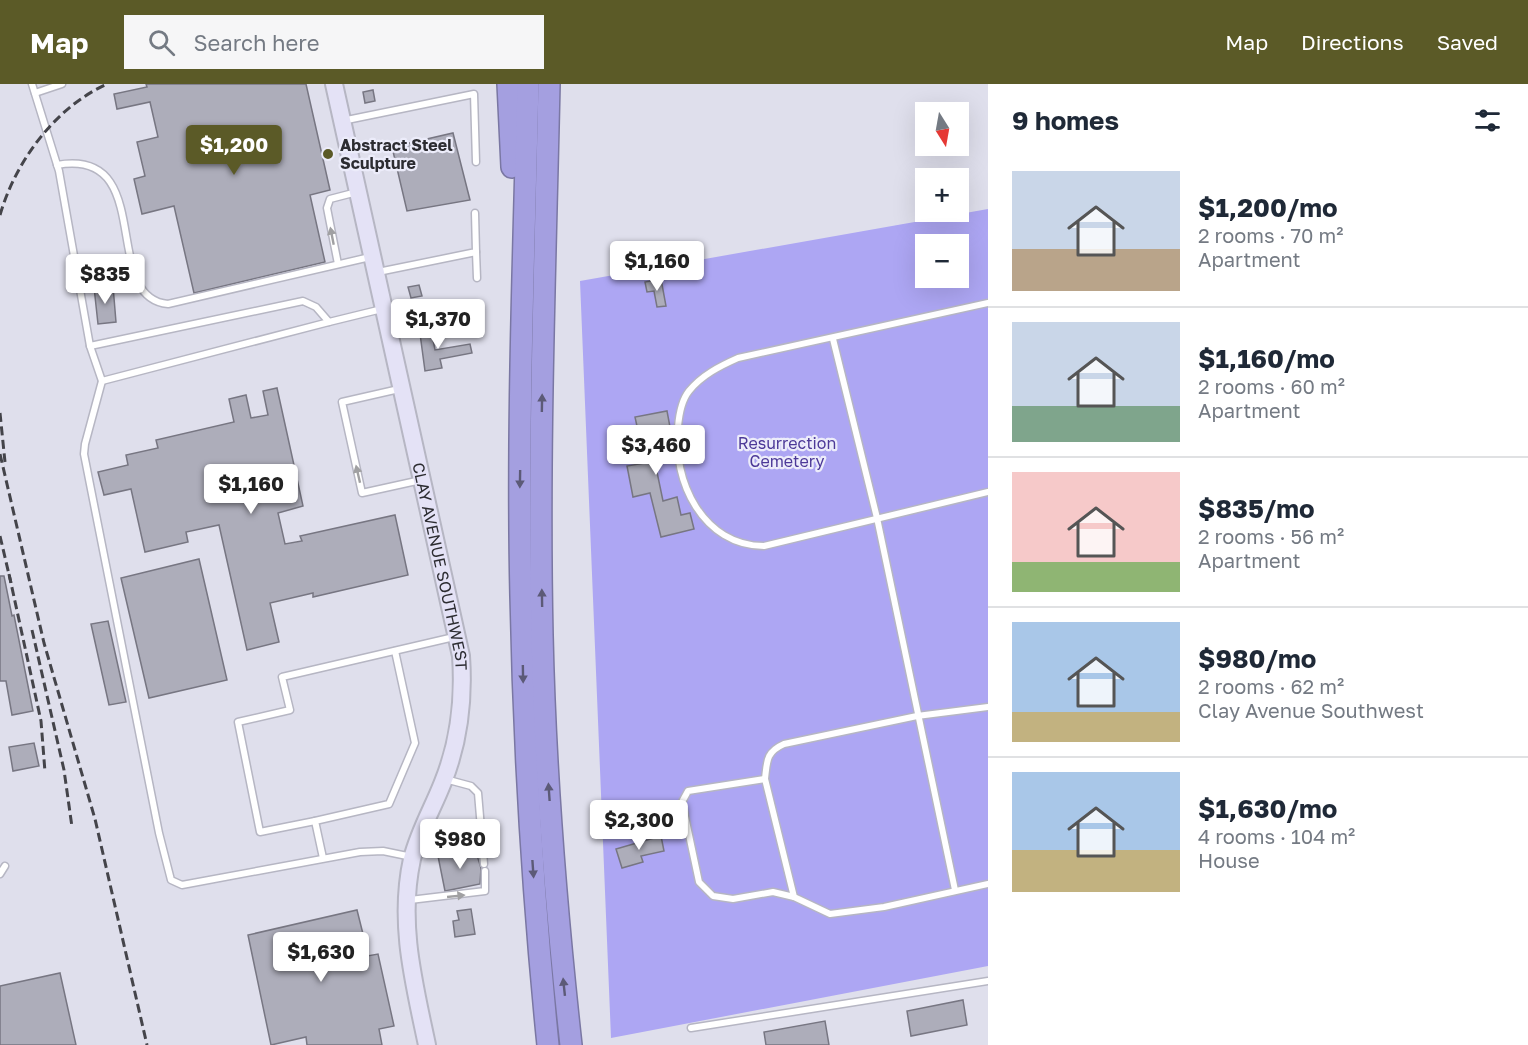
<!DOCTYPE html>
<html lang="en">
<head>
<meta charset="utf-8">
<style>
	:root { --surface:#fff; --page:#f6f6f7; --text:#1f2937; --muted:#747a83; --line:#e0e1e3; --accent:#5b5a27 }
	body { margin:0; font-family:"Golos Text",sans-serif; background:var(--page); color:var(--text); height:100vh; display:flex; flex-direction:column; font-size:22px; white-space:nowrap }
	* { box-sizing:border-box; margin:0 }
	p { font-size:20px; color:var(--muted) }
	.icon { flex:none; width:33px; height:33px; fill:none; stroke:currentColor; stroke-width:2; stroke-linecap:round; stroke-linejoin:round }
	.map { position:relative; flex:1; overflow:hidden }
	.side { display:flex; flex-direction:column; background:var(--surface); width:540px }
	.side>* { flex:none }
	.needle { width:39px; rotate:169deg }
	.controls { position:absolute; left:915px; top:18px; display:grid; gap:12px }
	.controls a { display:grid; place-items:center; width:54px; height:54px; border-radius:0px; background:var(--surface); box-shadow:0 6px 24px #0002; font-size:30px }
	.price { position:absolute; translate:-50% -51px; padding:0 14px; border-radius:6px; background:#fff; color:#222; font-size:20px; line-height:39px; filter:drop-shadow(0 2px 3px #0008) }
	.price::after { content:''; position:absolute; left:50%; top:36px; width:18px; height:14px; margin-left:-9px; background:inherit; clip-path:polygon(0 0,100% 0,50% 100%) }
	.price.current { background:var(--accent); color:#fff }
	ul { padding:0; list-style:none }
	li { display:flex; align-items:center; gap:18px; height:150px; padding:0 24px }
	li+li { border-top:2px solid var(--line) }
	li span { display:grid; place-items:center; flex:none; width:168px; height:120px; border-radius:0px; color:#555 }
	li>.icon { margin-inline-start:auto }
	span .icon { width:72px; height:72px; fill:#fffc; stroke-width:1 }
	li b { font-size:26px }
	h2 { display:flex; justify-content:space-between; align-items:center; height:72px; padding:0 24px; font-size:26px }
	header { display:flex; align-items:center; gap:36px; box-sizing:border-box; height:84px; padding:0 30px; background:var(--accent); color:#fff }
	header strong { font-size:28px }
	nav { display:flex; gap:33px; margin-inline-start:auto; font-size:21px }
	.search { width:420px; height:54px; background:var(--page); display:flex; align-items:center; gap:15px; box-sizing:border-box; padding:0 21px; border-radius:0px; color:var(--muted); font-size:22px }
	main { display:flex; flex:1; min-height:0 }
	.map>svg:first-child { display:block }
</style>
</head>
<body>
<header>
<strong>Map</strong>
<div class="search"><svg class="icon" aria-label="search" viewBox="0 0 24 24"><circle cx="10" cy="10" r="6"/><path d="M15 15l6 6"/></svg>Search here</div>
<nav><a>Map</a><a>Directions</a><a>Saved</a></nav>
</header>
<main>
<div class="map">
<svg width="988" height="961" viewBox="0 0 988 961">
	<rect width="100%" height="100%" fill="#dfdfec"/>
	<!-- green -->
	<path fill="#ada6f3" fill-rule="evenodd" d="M 988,125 L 988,882 L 611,954 L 580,197 ZM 926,160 L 958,160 L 958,194 L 926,194 Z"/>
	<!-- building -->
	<g fill="#adadba" stroke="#777682" stroke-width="1.5">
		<path d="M 146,0 L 306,0 L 330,106 L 310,111 L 325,178 L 194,209 L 174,122 L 142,130 L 134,95 L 145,92 L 137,58 L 158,53 L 150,18 L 117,25 L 114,10 L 147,3 Z"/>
		<path d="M 373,6 L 375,17 L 365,19 L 363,8 Z"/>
		<path d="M 453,49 L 470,116 L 407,127 L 392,63 Z"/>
		<path d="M 661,195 L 666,222 L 657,223 L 654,207 L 647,208 L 645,198 Z"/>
		<path d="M 419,201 L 422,212 L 411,214 L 408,203 Z"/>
		<path d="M 113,202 L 116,238 L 98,240 L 94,203 Z"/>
		<path d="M 430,240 L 435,266 L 470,260 L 472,269 L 440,275 L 442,284 L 425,287 L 419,242 Z"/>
		<path d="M 277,304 L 303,422 L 278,429 L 285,460 L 302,457 L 300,452 L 395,431 L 408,491 L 313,513 L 313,509 L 270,519 L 279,558 L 247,566 L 219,441 L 186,448 L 188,458 L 145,468 L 131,405 L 104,411 L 98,388 L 128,381 L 126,371 L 158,364 L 156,356 L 234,338 L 229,315 L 246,311 L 251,334 L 268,331 L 263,307 Z"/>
		<path d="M 667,327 L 670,343 L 661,345 L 665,362 L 652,364 L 663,417 L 677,413 L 681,431 L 690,429 L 694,445 L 661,453 L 650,409 L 633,413 L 627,382 L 645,379 L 635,333 Z"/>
		<path d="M 199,475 L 227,596 L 149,614 L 121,494 Z"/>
		<path d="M 0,492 L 4,492 L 12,532 L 14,531 L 33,627 L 12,631 L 6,597 L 0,597 Z"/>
		<path d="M 108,537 L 126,618 L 109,621 L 91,540 Z"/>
		<path d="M 34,659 L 39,682 L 13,687 L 9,663 Z"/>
		<path d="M 661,752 L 664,767 L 641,772 L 643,778 L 622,784 L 616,765 Z"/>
		<path d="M 475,765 L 481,784 L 480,800 L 445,807 L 438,772 Z"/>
		<path d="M 471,825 L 475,850 L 455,853 L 453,837 L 459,836 L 457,827 Z"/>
		<path d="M 357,826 L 364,854 L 358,855 L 362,873 L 378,870 L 394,942 L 379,945 L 382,961 L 307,961 L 306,953 L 271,961 L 248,851 Z"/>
		<path d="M 60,889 L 76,961 L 0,961 L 0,902 Z"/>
		<path d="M 963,916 L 967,941 L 911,952 L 907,927 Z"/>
		<path d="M 825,937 L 829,961 L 766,961 L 764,948 Z"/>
	</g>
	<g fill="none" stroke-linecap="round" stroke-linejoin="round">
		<!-- lane casing -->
		<g stroke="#b6b6c3" stroke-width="9">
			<g id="lane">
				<path d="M 32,0 L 59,87 L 90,262 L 102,297 L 329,238"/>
				<path d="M 35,9 L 62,0"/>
				<path d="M 342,37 L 474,10 L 476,78"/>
				<path d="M 57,81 C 158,63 99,214 168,220 L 370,173"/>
				<path d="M 476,168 L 477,194"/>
				<path d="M 338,180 L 327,124 L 330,115 L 357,108"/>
				<path d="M 378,188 L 476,168 L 475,129"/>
				<path d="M 988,219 L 738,274 C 720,282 702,291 689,307 C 681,317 679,331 678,343 C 672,397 703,462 764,462 L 988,408"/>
				<path d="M 833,255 L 877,434 L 955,806"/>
				<path d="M 90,262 L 303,217 L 316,223 L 329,238 L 382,225"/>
				<path d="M 102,297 L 85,360 L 84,370 L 159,749 L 171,796 L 182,801 L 360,768 L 383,767 L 412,773"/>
				<path d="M 399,305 L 342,318 L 362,409 L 421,396"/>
				<path d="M 988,623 L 917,632 L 784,660 C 766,668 767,677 765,695 L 794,813 L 830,830 L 884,823 L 988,800"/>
				<path d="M 445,695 L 471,702 L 478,709 L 484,780"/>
				<path d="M 765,695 L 688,707 L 682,718 L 699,798 L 713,812 L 733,815 L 773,808 L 794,813"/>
				<path d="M 315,737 L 260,748 L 238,638 L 290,626 L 282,593 L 454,553"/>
				<path d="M 422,752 L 481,746"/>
				<path d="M 323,774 L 315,737 L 389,720 L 415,659 L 395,567"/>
				<path d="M 0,790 L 5,782"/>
				<path d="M 410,816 L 485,807 L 485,787"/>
				<path d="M 691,944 L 988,897"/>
			</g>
		</g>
		<!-- secondary casing -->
		<g stroke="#b6b6c3" stroke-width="20">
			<g id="secondary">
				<path id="s1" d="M 334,0 L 461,572 C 464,615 459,658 443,698 C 433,724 419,747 412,775 C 398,839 414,899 427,961"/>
			</g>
		</g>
		<!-- highway casing -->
		<g stroke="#7a77a3" stroke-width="24">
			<g id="highway">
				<path d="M 508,0 L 512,83"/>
				<path d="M 528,0 C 524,171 517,342 521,512 C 524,662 533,812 548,961"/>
				<path d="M 549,0 C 545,184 538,367 542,551 C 545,688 556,825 571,961"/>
			</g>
		</g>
		<!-- lane -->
		<use href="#lane" stroke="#fff" stroke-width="6"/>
		<!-- secondary -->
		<use href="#secondary" stroke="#e4e2f6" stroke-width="16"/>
		<!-- highway -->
		<use href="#highway" stroke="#a49fe0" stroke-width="21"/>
		<!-- rail -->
		<g stroke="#44444a" stroke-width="3" stroke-dasharray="9 4.5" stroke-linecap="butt">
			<path d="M 0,131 C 16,76 56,23 107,0"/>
			<path d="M 0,329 L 5,378"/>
			<path d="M 0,370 L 44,559 L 95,735 L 147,961"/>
			<path d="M 0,452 L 11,499"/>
			<path d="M 9,490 L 41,637 L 45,688"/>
			<path d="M 32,546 L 64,686 L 72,743"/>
		</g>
	</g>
	<!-- one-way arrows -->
	<defs><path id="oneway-solid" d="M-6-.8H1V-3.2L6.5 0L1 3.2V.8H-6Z" transform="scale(1.5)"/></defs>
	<g fill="#a0a0a2">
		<use href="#oneway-solid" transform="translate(332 152) rotate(-101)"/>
		<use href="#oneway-solid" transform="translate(358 390) rotate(-103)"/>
		<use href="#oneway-solid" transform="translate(456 812) rotate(-6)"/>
	</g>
	<g fill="#5c5a77">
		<use href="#oneway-solid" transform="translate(542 319) rotate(-89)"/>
		<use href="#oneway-solid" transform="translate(520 395) rotate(91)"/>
		<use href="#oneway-solid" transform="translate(542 514) rotate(-91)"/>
		<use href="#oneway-solid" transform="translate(523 590) rotate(89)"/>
		<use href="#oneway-solid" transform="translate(549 708) rotate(-94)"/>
		<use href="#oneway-solid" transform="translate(533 785) rotate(86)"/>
		<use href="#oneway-solid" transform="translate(564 903) rotate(-96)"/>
	</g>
	<!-- markers -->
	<circle fill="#5b5a27" stroke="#ececfa" stroke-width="2" cx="328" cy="70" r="6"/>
	<g text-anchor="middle" stroke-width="4.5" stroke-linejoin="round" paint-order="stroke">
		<!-- poi labels -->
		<g font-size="16" font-weight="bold" fill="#2c2c31" stroke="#ececfa" text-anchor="start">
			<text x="340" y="67">Abstract Steel<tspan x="340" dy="18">Sculpture</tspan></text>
		</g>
		<!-- park labels -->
		<g font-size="16" fill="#4c3998" stroke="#ececfa">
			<text x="787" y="365">Resurrection<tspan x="787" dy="18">Cemetery</tspan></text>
		</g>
		<!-- street labels -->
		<g font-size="16" fill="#2c2c31" stroke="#ececfa">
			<text dy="6" stroke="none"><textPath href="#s1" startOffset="494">CLAY AVENUE SOUTHWEST</textPath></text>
		</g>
	</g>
</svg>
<div class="controls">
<a><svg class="needle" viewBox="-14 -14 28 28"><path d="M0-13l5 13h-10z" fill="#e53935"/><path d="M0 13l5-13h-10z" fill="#747a83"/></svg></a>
<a>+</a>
<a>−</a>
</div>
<b class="price current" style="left:234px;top:92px">$1,200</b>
<b class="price" style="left:657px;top:208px">$1,160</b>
<b class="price" style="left:105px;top:221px">$835</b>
<b class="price" style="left:438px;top:266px">$1,370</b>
<b class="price" style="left:656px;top:392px">$3,460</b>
<b class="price" style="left:251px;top:431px">$1,160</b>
<b class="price" style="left:639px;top:767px">$2,300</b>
<b class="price" style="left:460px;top:786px">$980</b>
<b class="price" style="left:321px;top:899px">$1,630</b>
</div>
<section class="side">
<h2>9 homes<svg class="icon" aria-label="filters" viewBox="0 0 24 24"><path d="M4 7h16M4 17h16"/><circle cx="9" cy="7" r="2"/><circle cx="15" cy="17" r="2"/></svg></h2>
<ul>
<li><span style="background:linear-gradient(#c9d6e8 65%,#b9a48a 0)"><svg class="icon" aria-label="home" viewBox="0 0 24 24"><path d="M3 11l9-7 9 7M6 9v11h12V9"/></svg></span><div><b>$1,200/mo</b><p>2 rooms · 70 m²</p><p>Apartment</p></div></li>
<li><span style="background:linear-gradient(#c9d6e8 70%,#7fa58c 0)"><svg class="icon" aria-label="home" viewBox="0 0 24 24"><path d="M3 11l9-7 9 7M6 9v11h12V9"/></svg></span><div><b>$1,160/mo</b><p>2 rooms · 60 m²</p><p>Apartment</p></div></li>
<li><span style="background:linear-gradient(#f6c9c9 75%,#8fb573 0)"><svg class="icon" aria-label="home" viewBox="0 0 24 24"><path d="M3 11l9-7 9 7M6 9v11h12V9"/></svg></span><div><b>$835/mo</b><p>2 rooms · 56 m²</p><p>Apartment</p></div></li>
<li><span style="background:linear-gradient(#a9c7e8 75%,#c2b280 0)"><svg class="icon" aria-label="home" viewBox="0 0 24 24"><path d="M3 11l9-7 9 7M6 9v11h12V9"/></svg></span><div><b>$980/mo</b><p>2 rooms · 62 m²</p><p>Clay Avenue Southwest</p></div></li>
<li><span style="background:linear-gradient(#a9c7e8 65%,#c2b280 0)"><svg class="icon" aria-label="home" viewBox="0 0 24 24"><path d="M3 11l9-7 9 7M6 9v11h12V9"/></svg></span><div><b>$1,630/mo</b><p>4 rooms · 104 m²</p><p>House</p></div></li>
</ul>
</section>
</main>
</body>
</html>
